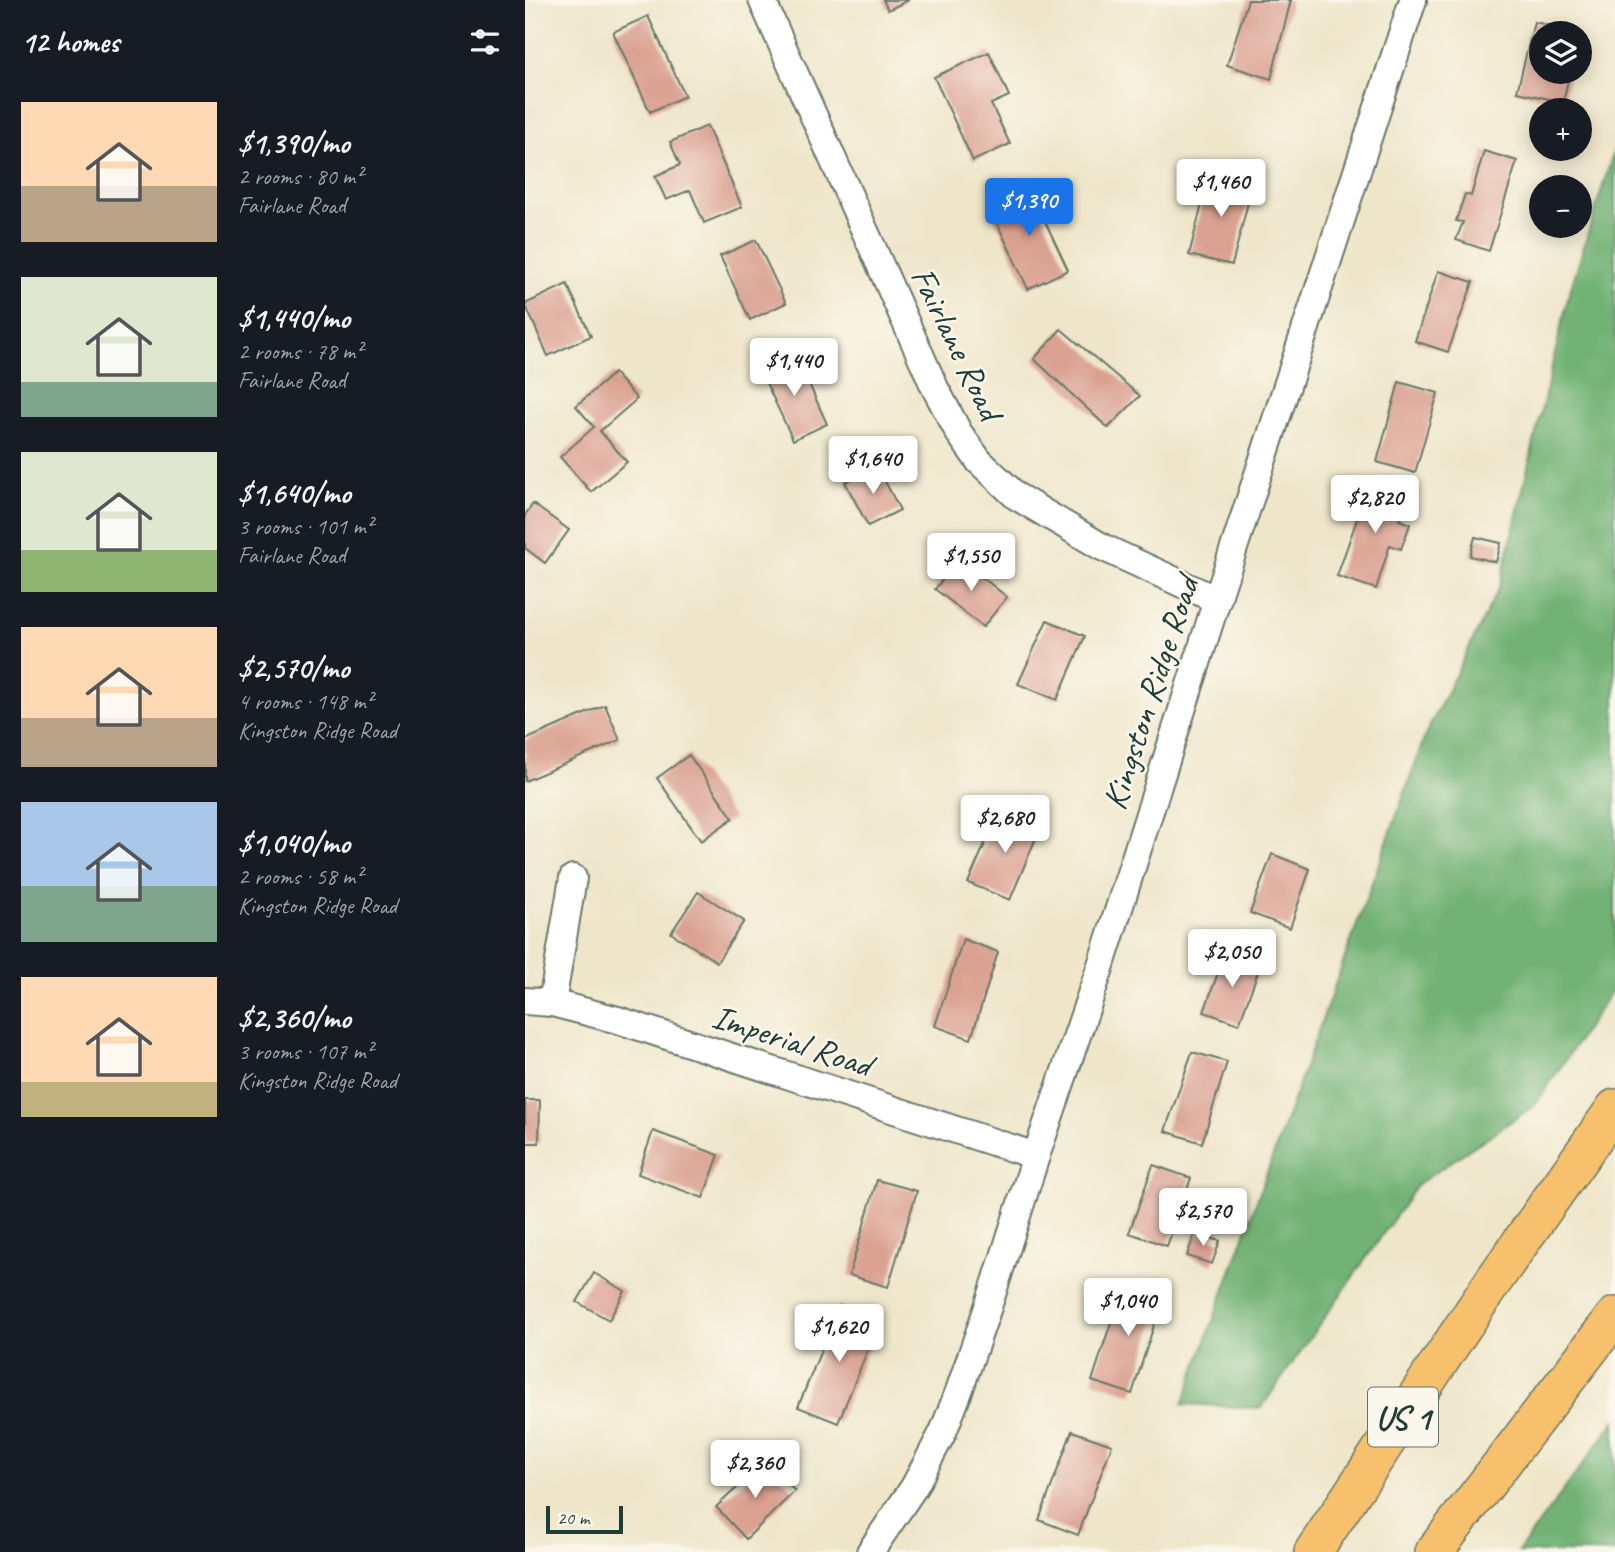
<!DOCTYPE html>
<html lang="en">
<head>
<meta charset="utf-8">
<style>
	:root { --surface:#171b24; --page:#20242c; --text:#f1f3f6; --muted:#9ea1a6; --accent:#1a73e8 }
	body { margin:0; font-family:Caveat,sans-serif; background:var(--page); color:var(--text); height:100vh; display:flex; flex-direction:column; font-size:26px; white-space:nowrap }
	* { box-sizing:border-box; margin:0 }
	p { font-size:23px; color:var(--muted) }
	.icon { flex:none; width:38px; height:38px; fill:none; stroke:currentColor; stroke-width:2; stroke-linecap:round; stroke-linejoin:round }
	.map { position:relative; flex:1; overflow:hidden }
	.drawer { display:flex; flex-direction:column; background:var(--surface); width:525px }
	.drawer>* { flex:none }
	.fabs { position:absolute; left:1004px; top:21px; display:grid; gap:14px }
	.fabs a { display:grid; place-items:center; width:63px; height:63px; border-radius:50%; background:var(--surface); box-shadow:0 4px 18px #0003; font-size:35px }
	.scale { position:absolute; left:21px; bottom:18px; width:77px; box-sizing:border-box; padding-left:7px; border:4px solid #1f3d34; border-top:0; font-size:19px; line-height:24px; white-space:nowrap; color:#1f3d34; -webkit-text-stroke:5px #fbf7ec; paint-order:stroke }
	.price { position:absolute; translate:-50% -60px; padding:0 16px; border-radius:7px; background:#fff; color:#222; font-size:23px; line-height:46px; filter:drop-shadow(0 2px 4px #0008) }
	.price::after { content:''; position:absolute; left:50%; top:42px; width:21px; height:16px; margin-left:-10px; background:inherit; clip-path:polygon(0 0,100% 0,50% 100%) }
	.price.current { background:var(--accent); color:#fff }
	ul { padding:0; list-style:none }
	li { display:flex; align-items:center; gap:21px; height:175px; padding:0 21px }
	li span { display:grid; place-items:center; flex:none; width:196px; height:140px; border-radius:0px; color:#555 }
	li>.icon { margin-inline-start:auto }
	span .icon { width:84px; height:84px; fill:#fffc; stroke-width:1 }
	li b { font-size:30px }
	h2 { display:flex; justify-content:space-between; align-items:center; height:84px; padding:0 21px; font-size:30px }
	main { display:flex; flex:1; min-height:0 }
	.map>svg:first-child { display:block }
</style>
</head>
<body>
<main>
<section class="drawer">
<h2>12 homes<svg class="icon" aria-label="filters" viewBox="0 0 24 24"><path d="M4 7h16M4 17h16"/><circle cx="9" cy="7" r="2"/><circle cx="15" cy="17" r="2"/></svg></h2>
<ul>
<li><span style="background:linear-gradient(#ffd9b3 60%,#b9a48a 0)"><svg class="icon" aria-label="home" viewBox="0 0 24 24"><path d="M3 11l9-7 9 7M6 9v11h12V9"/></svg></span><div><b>$1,390/mo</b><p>2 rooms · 80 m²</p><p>Fairlane Road</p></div></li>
<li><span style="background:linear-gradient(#dfe7d0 75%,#7fa58c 0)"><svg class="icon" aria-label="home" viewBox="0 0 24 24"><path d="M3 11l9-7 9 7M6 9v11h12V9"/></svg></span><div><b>$1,440/mo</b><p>2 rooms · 78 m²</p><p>Fairlane Road</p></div></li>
<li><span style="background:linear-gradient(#dfe7d0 70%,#8fb573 0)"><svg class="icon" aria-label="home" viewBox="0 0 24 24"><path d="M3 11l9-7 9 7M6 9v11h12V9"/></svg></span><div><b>$1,640/mo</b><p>3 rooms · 101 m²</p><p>Fairlane Road</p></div></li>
<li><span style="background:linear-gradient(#ffd9b3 65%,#b9a48a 0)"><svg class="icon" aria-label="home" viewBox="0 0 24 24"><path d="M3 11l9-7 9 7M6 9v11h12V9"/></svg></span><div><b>$2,570/mo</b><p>4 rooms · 148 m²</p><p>Kingston Ridge Road</p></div></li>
<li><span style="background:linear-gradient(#a9c7e8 60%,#7fa58c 0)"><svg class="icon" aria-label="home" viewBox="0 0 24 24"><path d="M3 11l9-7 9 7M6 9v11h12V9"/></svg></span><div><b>$1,040/mo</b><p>2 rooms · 58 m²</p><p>Kingston Ridge Road</p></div></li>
<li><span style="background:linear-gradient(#ffd9b3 75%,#c2b280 0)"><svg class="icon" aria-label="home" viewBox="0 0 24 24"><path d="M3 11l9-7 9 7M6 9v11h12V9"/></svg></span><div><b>$2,360/mo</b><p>3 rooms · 107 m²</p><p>Kingston Ridge Road</p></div></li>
</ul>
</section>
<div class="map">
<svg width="1090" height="1552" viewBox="0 0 1090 1552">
	<rect width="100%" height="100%" fill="#fbf7ec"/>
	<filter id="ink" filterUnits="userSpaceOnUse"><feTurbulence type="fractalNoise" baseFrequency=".0143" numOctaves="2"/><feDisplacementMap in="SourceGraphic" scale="14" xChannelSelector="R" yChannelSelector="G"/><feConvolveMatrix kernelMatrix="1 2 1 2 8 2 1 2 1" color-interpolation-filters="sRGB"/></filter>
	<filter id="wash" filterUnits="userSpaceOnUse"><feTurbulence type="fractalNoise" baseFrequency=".00686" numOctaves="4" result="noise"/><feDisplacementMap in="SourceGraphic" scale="28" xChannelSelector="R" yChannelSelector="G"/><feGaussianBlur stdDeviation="1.57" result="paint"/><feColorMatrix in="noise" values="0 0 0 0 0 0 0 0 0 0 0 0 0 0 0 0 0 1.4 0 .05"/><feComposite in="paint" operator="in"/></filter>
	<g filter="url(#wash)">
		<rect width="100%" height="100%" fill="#efe6ca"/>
		<!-- forest -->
		<g fill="#72b274" stroke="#487854" stroke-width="2">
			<path d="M 1090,147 L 1090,986 L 1010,1105 L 893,1184 L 736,1408 L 658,1404 L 901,734 L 975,586 L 1044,294 Z"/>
			<path d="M 1090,1421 L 1090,1552 L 993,1552 Z"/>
		</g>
		<g id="blocks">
			<!-- building -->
			<g fill="#daa090">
				<path d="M 358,0 L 384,0 L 363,10 Z"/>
				<path d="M 723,0 L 766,0 L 746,79 L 702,65 Z"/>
				<path d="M 123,16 L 160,96 L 125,112 L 88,32 Z"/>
				<path d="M 1009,22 L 1056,32 L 1017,33 L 1017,72 L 1045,72 L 1038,102 L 992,92 Z"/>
				<path d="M 464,52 L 484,96 L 466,104 L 485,144 L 448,161 L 409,77 Z"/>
				<path d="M 182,126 L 217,207 L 179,223 L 165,190 L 141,200 L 130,176 L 155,165 L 145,142 Z"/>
				<path d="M 959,151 L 992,161 L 964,251 L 931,240 L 938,222 L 931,221 L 940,194 L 946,196 Z"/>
				<path d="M 685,172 L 728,183 L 707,265 L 664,255 Z"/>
				<path d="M 504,187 L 543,270 L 503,289 L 464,206 Z"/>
				<path d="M 231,240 L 261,303 L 225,320 L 195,256 Z"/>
				<path d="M 913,271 L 948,282 L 923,352 L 890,341 Z"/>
				<path d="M 42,284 L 66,336 L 23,356 L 0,304 Z"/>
				<path d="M 536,329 L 615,396 L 583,428 L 509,359 Z"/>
				<path d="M 271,355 L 302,424 L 268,440 L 236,372 Z"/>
				<path d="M 89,373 L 112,399 L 75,431 L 102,462 L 66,492 L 35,457 L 69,427 L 51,406 Z"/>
				<path d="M 874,382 L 913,393 L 890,473 L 852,462 Z"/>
				<path d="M 352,466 L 375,510 L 343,526 L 320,482 Z"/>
				<path d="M 845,482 L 883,494 L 874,520 L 885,524 L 876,549 L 865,545 L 851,589 L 812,576 Z"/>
				<path d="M 8,504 L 44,530 L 20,563 L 0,548 L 0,515 Z"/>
				<path d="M 950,537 L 976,543 L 971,562 L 945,556 Z"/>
				<path d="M 434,559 L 482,597 L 458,627 L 410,589 Z"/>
				<path d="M 522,620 L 560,636 L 532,700 L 493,684 Z"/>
				<path d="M 80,705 L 95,740 L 0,781 L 0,740 Z"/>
				<path d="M 164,755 L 208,818 L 176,841 L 132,778 Z"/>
				<path d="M 475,809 L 516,826 L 485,900 L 443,883 Z"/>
				<path d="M 747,854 L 785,869 L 765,928 L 725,913 Z"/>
				<path d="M 173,892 L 219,921 L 192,962 L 146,933 Z"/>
				<path d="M 438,939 L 473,952 L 446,1039 L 410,1026 Z"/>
				<path d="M 700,953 L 735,966 L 714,1024 L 679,1012 Z"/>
				<path d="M 667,1052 L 702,1062 L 677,1143 L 640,1131 Z"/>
				<path d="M 0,1100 L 15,1100 L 14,1143 L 0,1143 Z"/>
				<path d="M 128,1131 L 194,1155 L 178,1198 L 113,1174 Z"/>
				<path d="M 628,1165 L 666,1178 L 642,1246 L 604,1233 Z"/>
				<path d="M 352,1180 L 392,1191 L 363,1287 L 324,1275 Z"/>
				<path d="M 670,1233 L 695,1241 L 687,1264 L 662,1256 Z"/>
				<path d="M 69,1273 L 100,1291 L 84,1320 L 52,1302 Z"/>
				<path d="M 599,1282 L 639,1294 L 607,1394 L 567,1381 Z"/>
				<path d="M 314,1306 L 354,1322 L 313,1423 L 273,1407 Z"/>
				<path d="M 547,1431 L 587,1445 L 553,1535 L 514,1520 Z"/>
				<path d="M 240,1462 L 270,1491 L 221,1539 L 191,1507 Z"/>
			</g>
		</g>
	</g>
	<g filter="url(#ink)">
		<use href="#blocks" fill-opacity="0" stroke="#687868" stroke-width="2"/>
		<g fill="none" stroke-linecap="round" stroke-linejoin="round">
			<!-- minor casing -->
			<g stroke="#687868" stroke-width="30">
				<g id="minor">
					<path d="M 237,0 L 410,388 L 434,433 L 454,461 L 491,496 L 577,547 L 692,600"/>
					<path d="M 0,1001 L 27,1003 L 93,1020 L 511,1156"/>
					<path d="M 27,1003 L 48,878"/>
					<path d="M 345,1552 L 389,1487 L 418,1432 L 434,1391 L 463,1307 L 511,1156 L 575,968 L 692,600 L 888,0"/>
				</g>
			</g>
			<!-- highway casing -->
			<g stroke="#687868" stroke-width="40">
				<g id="highway">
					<path d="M 788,1552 L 967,1283 L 1090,1108"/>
					<path d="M 909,1552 L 1090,1316"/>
				</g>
			</g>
			<!-- minor -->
			<use href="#minor" stroke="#fff" stroke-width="26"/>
			<!-- highway -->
			<use href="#highway" stroke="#f7c06c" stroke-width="37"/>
		</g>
	</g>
	<g text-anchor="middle" stroke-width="5" stroke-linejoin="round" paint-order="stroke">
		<!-- shield labels -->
		<rect fill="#fbf7ec" stroke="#61756b" stroke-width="2" x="843" y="1387.5" width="70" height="59" rx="5"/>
		<g font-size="33" font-weight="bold" fill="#1f3d34">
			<text x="878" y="1429">US 1</text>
		</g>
		<!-- street labels -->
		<g font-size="35" fill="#1f3d34" stroke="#fbf7ec">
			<text transform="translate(432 343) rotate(64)" y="12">Fairlane Road</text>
			<text transform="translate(625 693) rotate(-72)" y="12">Kingston Ridge Road</text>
			<text transform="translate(267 1040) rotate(18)" y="12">Imperial Road</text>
		</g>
	</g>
</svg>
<div class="fabs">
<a><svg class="icon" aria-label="layers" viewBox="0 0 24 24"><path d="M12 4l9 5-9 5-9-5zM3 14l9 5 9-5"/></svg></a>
<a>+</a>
<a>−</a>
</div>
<div class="scale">20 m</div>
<b class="price" style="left:696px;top:219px">$1,460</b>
<b class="price current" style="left:504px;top:238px">$1,390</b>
<b class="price" style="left:269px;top:398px">$1,440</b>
<b class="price" style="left:348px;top:496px">$1,640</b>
<b class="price" style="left:850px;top:535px">$2,820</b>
<b class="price" style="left:446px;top:593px">$1,550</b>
<b class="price" style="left:480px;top:855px">$2,680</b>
<b class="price" style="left:707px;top:989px">$2,050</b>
<b class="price" style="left:678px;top:1248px">$2,570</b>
<b class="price" style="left:603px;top:1338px">$1,040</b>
<b class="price" style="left:314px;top:1364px">$1,620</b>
<b class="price" style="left:230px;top:1500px">$2,360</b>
</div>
</main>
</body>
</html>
